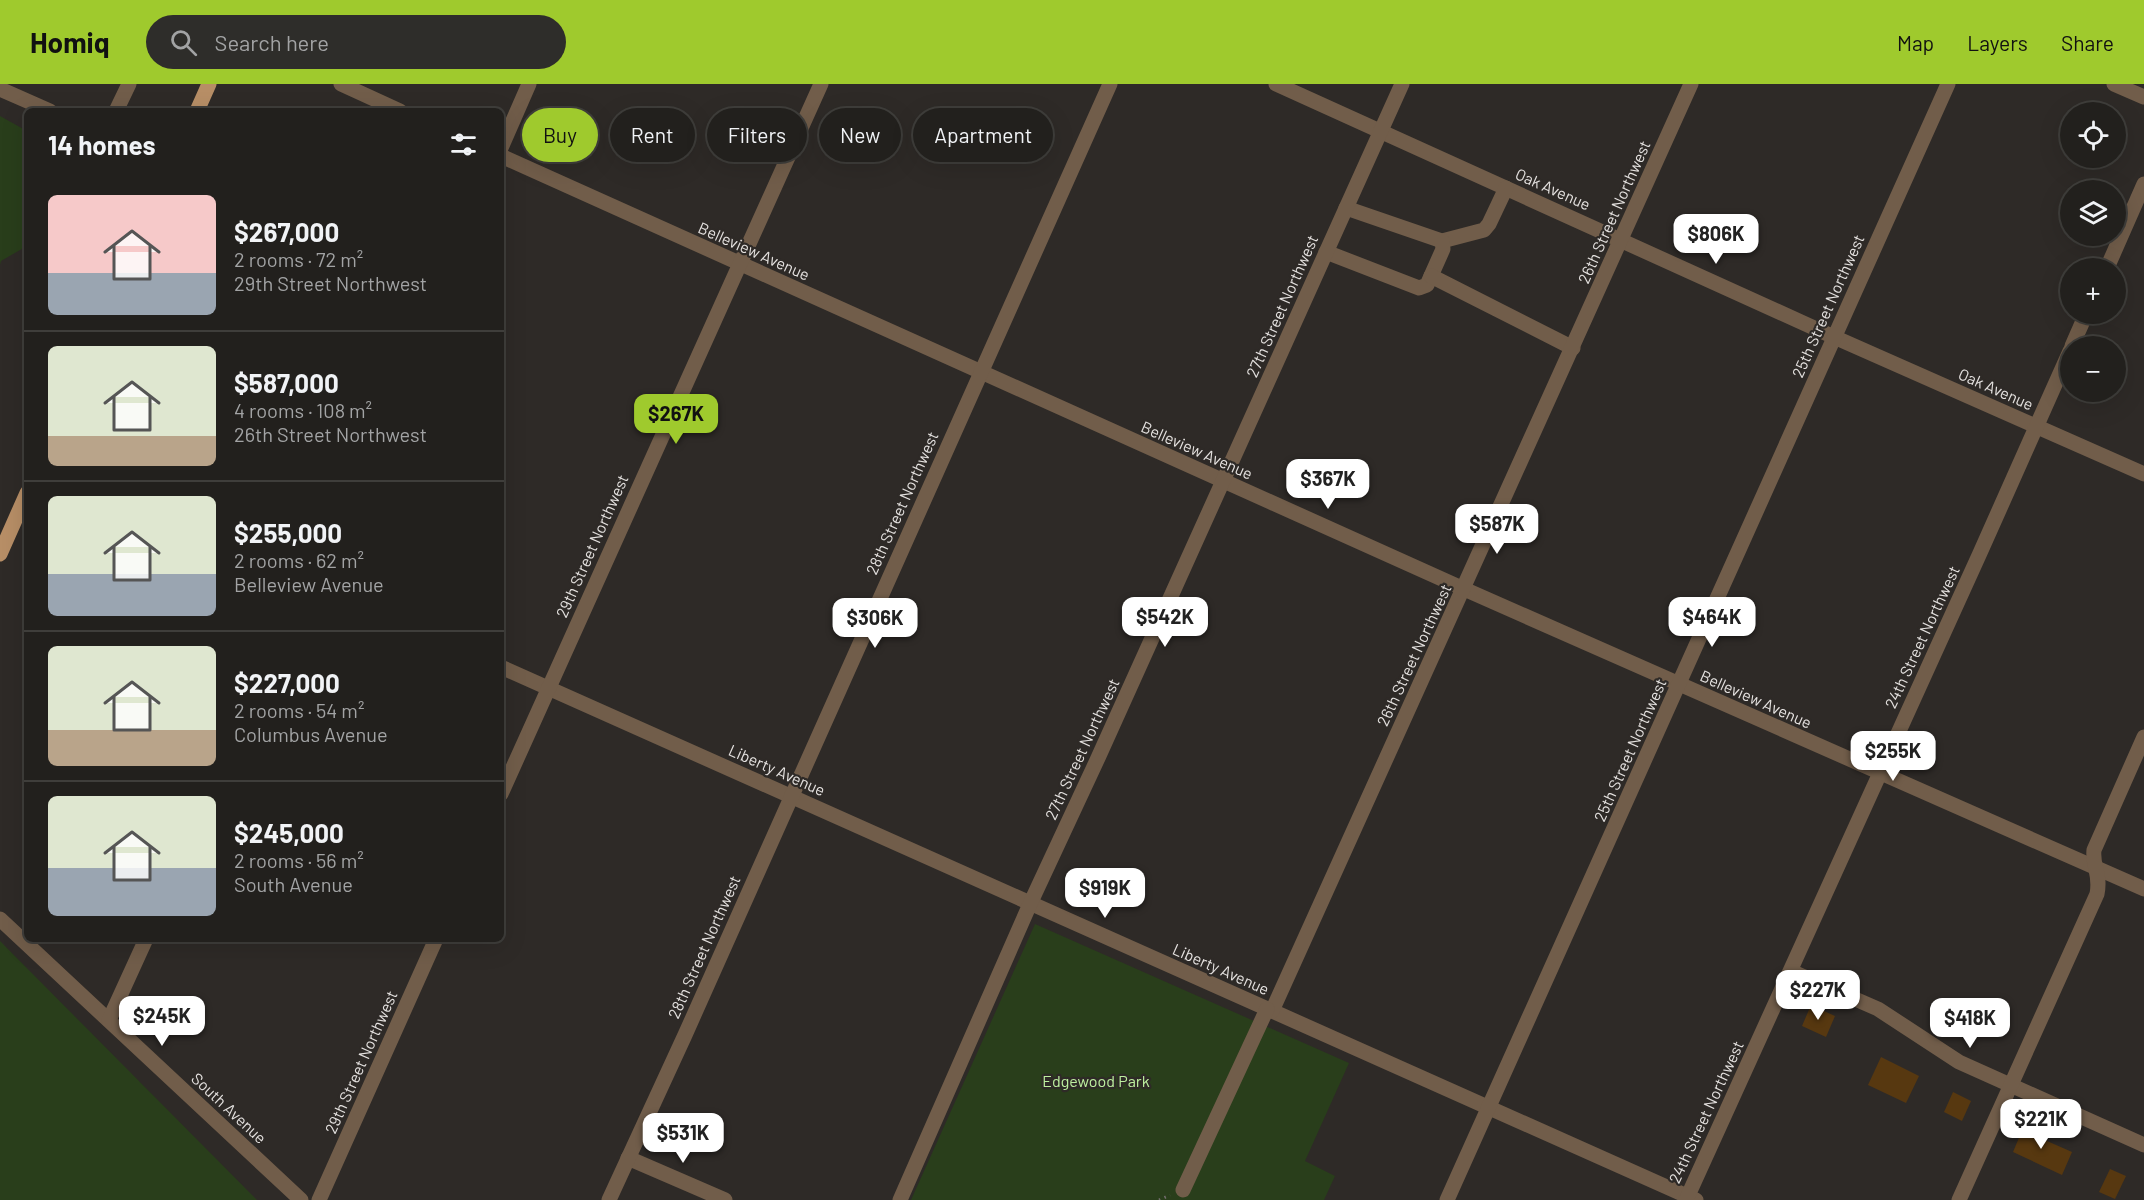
<!DOCTYPE html>
<html lang="en">
<head>
<meta charset="utf-8">
<style>
	:root { --surface:#22201d; --page:#2e2d2a; --text:#f1f3f6; --muted:#a2a3a4; --line:#3f3e3b; --accent:#9fca2d }
	body { margin:0; font-family:Barlow,sans-serif; background:var(--page); color:var(--text); height:100vh; display:flex; flex-direction:column; font-size:22px; white-space:nowrap }
	* { box-sizing:border-box; margin:0 }
	p { font-size:20px; color:var(--muted) }
	.icon { flex:none; width:33px; height:33px; fill:none; stroke:currentColor; stroke-width:2; stroke-linecap:round; stroke-linejoin:round }
	.map { position:relative; flex:1; overflow:hidden }
	.sheet { position:absolute; left:24px; top:24px; width:480px; height:834px; display:flex; flex-direction:column; background:var(--surface); border-radius:9px; box-shadow:0 6px 24px #0002,0 0 0 2px var(--line) }
	.sheet>* { flex:none }
	.top-card { position:absolute; left:522px; top:24px; width:570px; height:54px; display:flex; gap:12px }
	.fabs { position:absolute; left:2060px; top:18px; display:grid; gap:12px }
	.fabs a { display:grid; place-items:center; width:66px; height:66px; border-radius:50%; background:var(--surface); box-shadow:0 6px 24px #0002,0 0 0 2px var(--line); font-size:30px }
	.price { position:absolute; translate:-50% -51px; padding:0 14px; border-radius:12px; background:#fff; color:#222; font-size:20px; line-height:39px; filter:drop-shadow(0 2px 3px #0008) }
	.price::after { content:''; position:absolute; left:50%; top:36px; width:18px; height:14px; margin-left:-9px; background:inherit; clip-path:polygon(0 0,100% 0,50% 100%) }
	.price.on { background:var(--accent); color:#111 }
	ul { padding:0; list-style:none }
	li { display:flex; align-items:center; gap:18px; height:150px; padding:0 24px }
	li+li { border-top:2px solid var(--line) }
	li span { display:grid; place-items:center; flex:none; width:168px; height:120px; border-radius:9px; color:#555 }
	li>.icon { margin-inline-start:auto }
	span .icon { width:72px; height:72px; fill:#fffc; stroke-width:1 }
	li b { font-size:26px }
	h2 { display:flex; justify-content:space-between; align-items:center; height:72px; padding:0 24px; font-size:26px }
	.tag { padding:0 21px; border-radius:27px; background:var(--surface); box-shadow:0 6px 24px #0002,0 0 0 2px var(--line); font-size:21px; line-height:54px }
	.tag.on { background:var(--accent); color:#111 }
	header { display:flex; align-items:center; gap:36px; box-sizing:border-box; height:84px; padding:0 30px; background:var(--accent); color:#111 }
	header strong { font-size:28px }
	nav { display:flex; gap:33px; margin-inline-start:auto; font-size:21px }
	.search { width:420px; height:54px; background:var(--page); display:flex; align-items:center; gap:15px; box-sizing:border-box; padding:0 21px; border-radius:33px; color:var(--muted); font-size:22px }
	.map>svg:first-child { display:block }
</style>
</head>
<body>
<header>
<strong>Homiq</strong>
<div class="search"><svg class="icon" aria-label="search" viewBox="0 0 24 24"><circle cx="10" cy="10" r="6"/><path d="M15 15l6 6"/></svg>Search here</div>
<nav><a>Map</a><a>Layers</a><a>Share</a></nav>
</header>
<div class="map">
<svg width="2144" height="1116" viewBox="0 0 2144 1116">
	<rect width="100%" height="100%" fill="#2e2a27"/>
	<!-- green -->
	<g fill="#293e1b">
		<path d="M 0,32 L 27,47 L 27,162 L 1,177 L 0,181 Z"/>
		<path d="M 1035,840 L 1349,979 L 1305,1077 L 1335,1092 L 1324,1116 L 911,1116 Z"/>
		<path d="M 0,857 L 257,1116 L 0,1116 Z"/>
	</g>
	<!-- building -->
	<g fill="#573810">
		<path d="M 1811,921 L 1835,932 L 1826,953 L 1802,942 Z"/>
		<path d="M 1881,973 L 1919,992 L 1906,1019 L 1868,1001 Z"/>
		<path d="M 1953,1008 L 1971,1017 L 1962,1037 L 1944,1028 Z"/>
		<path d="M 2026,1037 L 2042,1045 L 2038,1053 L 2072,1068 L 2062,1091 L 2013,1068 Z"/>
		<path d="M 2110,1085 L 2126,1092 L 2115,1115 L 2099,1108 Z"/>
	</g>
	<g fill="none" stroke-linecap="round" stroke-linejoin="round">
		<!-- path -->
		<path stroke="#716d6b" stroke-width="3" stroke-dasharray="1.5 4.5" stroke-linecap="butt" d="M 1159,1116 L 1170,1111"/>
		<!-- minor -->
		<g stroke="#715d4a" stroke-width="15">
			<path d="M 341,0 L 400,27"/>
			<path d="M 1276,0 L 1834,253 L 2144,390"/>
			<path d="M 2114,0 L 2144,13"/>
			<path d="M 0,5 L 50,27"/>
			<path d="M 116,27 L 129,0"/>
			<path d="M 501,64 L 529,0"/>
			<path d="M 501,72 L 1464,505 L 2144,805"/>
			<path d="M 1442,157 L 1484,146 L 1489,140 L 1506,104"/>
			<path d="M 1326,168 L 1419,204 L 1427,201 L 1443,165 L 1442,157 L 1346,124"/>
			<path d="M 2107,184 L 2144,100"/>
			<path d="M 1431,192 L 1573,264"/>
			<path d="M 2072,262 L 2086,230"/>
			<path d="M 501,583 L 1696,1116"/>
			<path d="M 501,710 L 821,0"/>
			<path d="M 0,835 L 301,1116"/>
			<path d="M 1791,887 L 1878,925 L 1959,978 L 2144,1061"/>
			<path d="M 1272,927 L 1691,0"/>
			<path d="M 109,936 L 146,855"/>
			<path d="M 628,1074 L 725,1116"/>
			<path d="M 1183,1106 L 1267,925"/>
			<path d="M 319,1116 L 436,855"/>
			<path d="M 609,1116 L 685,951 L 1110,0"/>
			<path d="M 900,1116 L 1030,820 L 1098,674 L 1402,0"/>
			<path d="M 1447,1116 L 1948,0"/>
			<path d="M 1686,1116 L 1980,469 L 2070,267"/>
			<path d="M 1959,1116 L 2097,810 C 2101,790 2092,782 2094,766 L 2144,653"/>
		</g>
		<!-- major -->
		<g stroke="#b78e66" stroke-width="15">
			<path d="M 197,27 L 209,0"/>
			<path d="M 0,470 L 27,409"/>
		</g>
	</g>
	<g text-anchor="middle" stroke-width="4.5" stroke-linejoin="round" paint-order="stroke">
		<!-- street labels -->
		<g font-size="16" fill="#e5e2e0" stroke="#2e2a27">
			<text transform="translate(1553 105) rotate(24)" y="6">Oak Avenue</text>
			<text transform="translate(1614 128) rotate(-66)" y="6">26th Street Northwest</text>
			<text transform="translate(754 167) rotate(24)" y="6">Belleview Avenue</text>
			<text transform="translate(1282 222) rotate(-66)" y="6">27th Street Northwest</text>
			<text transform="translate(1828 222) rotate(-66)" y="6">25th Street Northwest</text>
			<text transform="translate(1996 305) rotate(24)" y="6">Oak Avenue</text>
			<text transform="translate(1197 366) rotate(24)" y="6">Belleview Avenue</text>
			<text transform="translate(902 419) rotate(-66)" y="6">28th Street Northwest</text>
			<text transform="translate(592 462) rotate(-66)" y="6">29th Street Northwest</text>
			<text transform="translate(1922 553) rotate(-65)" y="6">24th Street Northwest</text>
			<text transform="translate(1414 571) rotate(-65)" y="6">26th Street Northwest</text>
			<text transform="translate(1756 615) rotate(24)" y="6">Belleview Avenue</text>
			<text transform="translate(1082 665) rotate(-65)" y="6">27th Street Northwest</text>
			<text transform="translate(1630 666) rotate(-66)" y="6">25th Street Northwest</text>
			<text transform="translate(777 686) rotate(24)" y="6">Liberty Avenue</text>
			<text transform="translate(704 863) rotate(-66)" y="6">28th Street Northwest</text>
			<text transform="translate(1221 885) rotate(24)" y="6">Liberty Avenue</text>
			<text transform="translate(361 978) rotate(-66)" y="6">29th Street Northwest</text>
			<text transform="translate(229 1024) rotate(43)" y="6">South Avenue</text>
			<text transform="translate(1706 1028) rotate(-65)" y="6">24th Street Northwest</text>
		</g>
		<!-- park labels -->
		<g font-size="16" fill="#bdef9f" stroke="#2e2a27">
			<text x="1096" y="1003">Edgewood Park</text>
		</g>
	</g>
</svg>
<div class="fabs">
<a><svg class="icon" aria-label="locate" viewBox="0 0 24 24"><circle cx="12" cy="12" r="6"/><path d="M12 2v4M12 18v4M2 12h4M18 12h4"/></svg></a>
<a><svg class="icon" aria-label="layers" viewBox="0 0 24 24"><path d="M12 4l9 5-9 5-9-5zM3 14l9 5 9-5"/></svg></a>
<a>+</a>
<a>−</a>
</div>
<b class="price" style="left:1716px;top:181px">$806K</b>
<b class="price on" style="left:676px;top:361px">$267K</b>
<b class="price" style="left:1328px;top:426px">$367K</b>
<b class="price" style="left:1497px;top:471px">$587K</b>
<b class="price" style="left:1165px;top:564px">$542K</b>
<b class="price" style="left:1712px;top:564px">$464K</b>
<b class="price" style="left:875px;top:565px">$306K</b>
<b class="price" style="left:1893px;top:698px">$255K</b>
<b class="price" style="left:1105px;top:835px">$919K</b>
<b class="price" style="left:1818px;top:937px">$227K</b>
<b class="price" style="left:162px;top:963px">$245K</b>
<b class="price" style="left:1970px;top:965px">$418K</b>
<b class="price" style="left:2041px;top:1066px">$221K</b>
<b class="price" style="left:683px;top:1080px">$531K</b>
<div class="top-card">
<a class="tag on">Buy</a>
<a class="tag">Rent</a>
<a class="tag">Filters</a>
<a class="tag">New</a>
<a class="tag">Apartment</a>
</div>
<section class="sheet">
<h2>14 homes<svg class="icon" aria-label="filters" viewBox="0 0 24 24"><path d="M4 7h16M4 17h16"/><circle cx="9" cy="7" r="2"/><circle cx="15" cy="17" r="2"/></svg></h2>
<ul>
<li><span style="background:linear-gradient(#f6c9c9 65%,#9aa5b1 0)"><svg class="icon" aria-label="home" viewBox="0 0 24 24"><path d="M3 11l9-7 9 7M6 9v11h12V9"/></svg></span><div><b>$267,000</b><p>2 rooms · 72 m²</p><p>29th Street Northwest</p></div></li>
<li><span style="background:linear-gradient(#dfe7d0 75%,#b9a48a 0)"><svg class="icon" aria-label="home" viewBox="0 0 24 24"><path d="M3 11l9-7 9 7M6 9v11h12V9"/></svg></span><div><b>$587,000</b><p>4 rooms · 108 m²</p><p>26th Street Northwest</p></div></li>
<li><span style="background:linear-gradient(#dfe7d0 65%,#9aa5b1 0)"><svg class="icon" aria-label="home" viewBox="0 0 24 24"><path d="M3 11l9-7 9 7M6 9v11h12V9"/></svg></span><div><b>$255,000</b><p>2 rooms · 62 m²</p><p>Belleview Avenue</p></div></li>
<li><span style="background:linear-gradient(#dfe7d0 70%,#b9a48a 0)"><svg class="icon" aria-label="home" viewBox="0 0 24 24"><path d="M3 11l9-7 9 7M6 9v11h12V9"/></svg></span><div><b>$227,000</b><p>2 rooms · 54 m²</p><p>Columbus Avenue</p></div></li>
<li><span style="background:linear-gradient(#dfe7d0 60%,#9aa5b1 0)"><svg class="icon" aria-label="home" viewBox="0 0 24 24"><path d="M3 11l9-7 9 7M6 9v11h12V9"/></svg></span><div><b>$245,000</b><p>2 rooms · 56 m²</p><p>South Avenue</p></div></li>
</ul>
</section>
</div>
</body>
</html>
